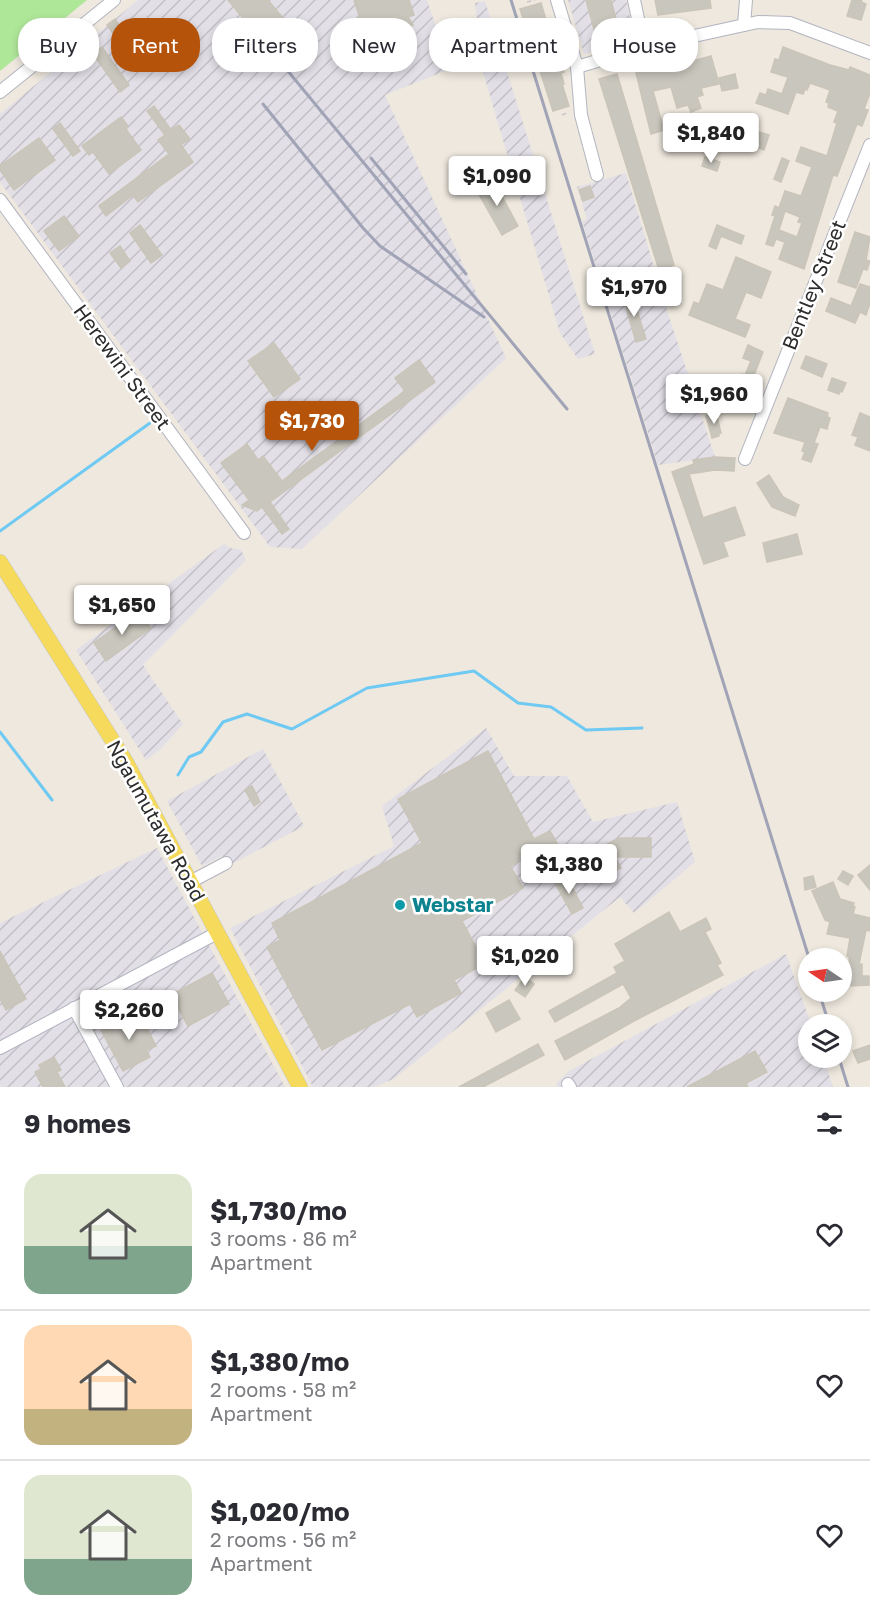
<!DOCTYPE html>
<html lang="en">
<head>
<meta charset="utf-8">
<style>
	:root { --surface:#fff; --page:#f2f2f3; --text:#2b2b33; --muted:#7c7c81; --line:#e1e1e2; --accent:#b45309 }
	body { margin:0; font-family:"Golos Text",sans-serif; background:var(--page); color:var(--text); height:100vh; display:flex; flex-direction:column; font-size:22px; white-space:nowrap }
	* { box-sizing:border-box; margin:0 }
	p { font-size:20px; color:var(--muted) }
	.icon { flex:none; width:33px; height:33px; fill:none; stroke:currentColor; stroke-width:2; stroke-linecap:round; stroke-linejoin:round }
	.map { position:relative; height:1087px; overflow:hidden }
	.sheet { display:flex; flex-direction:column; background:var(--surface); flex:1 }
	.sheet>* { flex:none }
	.banner { position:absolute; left:18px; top:18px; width:834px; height:54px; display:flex; gap:12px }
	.needle { width:39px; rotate:283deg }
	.tools { position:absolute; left:798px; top:948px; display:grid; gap:12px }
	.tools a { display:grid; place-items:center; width:54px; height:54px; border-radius:50%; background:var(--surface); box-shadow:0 3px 9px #0003; font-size:30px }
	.price { position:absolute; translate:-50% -51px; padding:0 14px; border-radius:6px; background:#fff; color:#222; font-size:20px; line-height:39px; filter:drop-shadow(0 2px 3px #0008) }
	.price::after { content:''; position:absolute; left:50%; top:36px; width:18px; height:14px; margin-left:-9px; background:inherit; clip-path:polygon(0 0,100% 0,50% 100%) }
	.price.active { background:var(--accent); color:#fff }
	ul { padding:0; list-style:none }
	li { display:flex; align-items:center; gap:18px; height:150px; padding:0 24px }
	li+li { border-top:2px solid var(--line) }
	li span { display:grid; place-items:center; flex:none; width:168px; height:120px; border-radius:18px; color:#555 }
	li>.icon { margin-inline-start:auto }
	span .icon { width:72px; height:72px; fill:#fffc; stroke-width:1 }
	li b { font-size:26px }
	h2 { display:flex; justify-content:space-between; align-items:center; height:72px; padding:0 24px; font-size:26px }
	.pill { padding:0 21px; border-radius:24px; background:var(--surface); box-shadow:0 3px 9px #0003; font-size:21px; line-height:54px }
	.pill.active { background:var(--accent); color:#fff }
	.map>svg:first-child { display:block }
</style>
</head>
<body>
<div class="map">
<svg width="870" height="1087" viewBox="0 0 870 1087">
	<defs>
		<pattern id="industrial-furrows" width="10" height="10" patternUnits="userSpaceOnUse" patternTransform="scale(1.5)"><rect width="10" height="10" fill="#e2dfe7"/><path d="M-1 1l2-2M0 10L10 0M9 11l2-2" fill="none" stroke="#c2c0c6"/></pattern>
	</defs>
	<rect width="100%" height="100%" fill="#eee8de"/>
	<!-- industrial -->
	<g fill="url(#industrial-furrows)">
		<path d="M 138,0 L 427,0 L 450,69 L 385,95 L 506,358 L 302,549 L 270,547 L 0,182 L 0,114 Z"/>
		<path d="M 568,0 L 626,0 L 635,41 L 584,54 Z"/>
		<path d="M 485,1 L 595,354 L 578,359 L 560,333 L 482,69 L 475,3 Z"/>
		<path d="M 626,173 L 665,304 L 715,457 L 658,465 L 582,221 L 587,219 L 577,187 Z"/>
		<path d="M 224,544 L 230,548 L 241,550 L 246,560 L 143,665 L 183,724 L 161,749 L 146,760 L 76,650 Z"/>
		<path d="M 486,728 L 514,776 L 567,776 L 593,822 L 677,802 L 695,862 L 634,913 L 620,897 L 395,1078 L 375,1087 L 313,1087 L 230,928 L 394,846 L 382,806 Z"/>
		<path d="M 263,749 L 304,826 L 228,866 L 222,856 L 202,866 L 167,801 Z"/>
		<path d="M 157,848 L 285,1087 L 0,1087 L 0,923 Z"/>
		<path d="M 786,954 L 811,1024 L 808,1024 L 808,1058 L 823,1058 L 833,1087 L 558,1087 L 556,1084 L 569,1071 Z"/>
	</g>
	<!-- grass -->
	<path fill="#afe799" d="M 0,0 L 87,0 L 0,71 Z"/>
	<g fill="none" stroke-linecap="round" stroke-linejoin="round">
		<!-- stream -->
		<g stroke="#6ec9f3" stroke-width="3">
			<path d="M 0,531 L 150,423"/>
			<path d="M 0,732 L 52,800"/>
			<path d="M 178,775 L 189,757 L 201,752 L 223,722 L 247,714 L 292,729 L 367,688 L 474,671 L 518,703 L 551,707 L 586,730 L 642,728"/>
		</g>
	</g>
	<!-- building -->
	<g fill="#c9c6bd" stroke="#cac5b8" stroke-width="1.5" fill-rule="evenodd">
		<path d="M 228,0 L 268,0 L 296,34 L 272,54 Z"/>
		<path d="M 354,0 L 409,0 L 414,15 L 408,17 L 413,25 L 373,38 L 371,29 L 364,31 Z"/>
		<path d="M 586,0 L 611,0 L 619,30 L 607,33 L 608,37 L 597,40 Z"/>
		<path d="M 655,0 L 710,0 L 711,8 L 658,15 Z"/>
		<path d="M 852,0 L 862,0 L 861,2 L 866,4 L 861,20 L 847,16 Z"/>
		<path d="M 541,3 L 556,54 L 559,53 L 564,72 L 561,73 L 564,84 L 562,84 L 569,106 L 553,111 L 520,9 Z"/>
		<path d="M 115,19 L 145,61 L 137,67 L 107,25 Z"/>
		<path d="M 102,47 L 129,85 L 120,92 L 93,54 Z"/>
		<path d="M 783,47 L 830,65 L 849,70 L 850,67 L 870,75 L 870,93 L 864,109 L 868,110 L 862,126 L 857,124 L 837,176 L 833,175 L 804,269 L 779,259 L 785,242 L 776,239 L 773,246 L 766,244 L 775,216 L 772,215 L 775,206 L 779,208 L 785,191 L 801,196 L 812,167 L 796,161 L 801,147 L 827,156 L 837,123 L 834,122 L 838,111 L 828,107 L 829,103 L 826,102 L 830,90 L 810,83 L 807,90 L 805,89 L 803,94 L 796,92 L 788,114 L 756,103 L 760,93 L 766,95 L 768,89 L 782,94 L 788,77 L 771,72 L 775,59 L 779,60 ZM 785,211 L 800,217 L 798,222 L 802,223 L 797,237 L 779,230 Z"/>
		<path d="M 711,56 L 719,84 L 701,88 L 703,95 L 697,97 L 701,108 L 691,112 L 688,105 L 677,108 L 671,87 L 653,91 L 664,130 L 651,134 L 636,73 L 667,63 L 669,72 L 690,66 L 689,62 Z"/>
		<path d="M 617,74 L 674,265 L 659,270 L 599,79 Z"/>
		<path d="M 735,74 L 738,88 L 722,91 L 719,78 Z"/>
		<path d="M 154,106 L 171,130 L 179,125 L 190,139 L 181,145 L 193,162 L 138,202 L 133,195 L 106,216 L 99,206 L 169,154 L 158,140 L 165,135 L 147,111 Z"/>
		<path d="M 121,117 L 128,126 L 125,128 L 141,150 L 109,174 L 93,152 L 89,155 L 82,146 Z"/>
		<path d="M 747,122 L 755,125 L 753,130 L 769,135 L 764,150 L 740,141 Z"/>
		<path d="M 60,123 L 80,151 L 73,156 L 53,129 Z"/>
		<path d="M 39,138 L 55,160 L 14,190 L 0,170 L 0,166 Z"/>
		<path d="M 705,157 L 720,162 L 717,171 L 702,166 Z"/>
		<path d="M 782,158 L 789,161 L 781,182 L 774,179 Z"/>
		<path d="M 493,180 L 518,226 L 502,235 L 476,189 Z"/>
		<path d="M 590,186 L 594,197 L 583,201 L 579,190 Z"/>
		<path d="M 64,216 L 79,236 L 59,251 L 44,231 Z"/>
		<path d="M 140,225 L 162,255 L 151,263 L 130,233 Z"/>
		<path d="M 717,225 L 744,236 L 741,244 L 721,236 L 716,249 L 709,246 Z"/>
		<path d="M 855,232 L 870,237 L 866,260 L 870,261 L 867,270 L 863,269 L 856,288 L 838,282 Z"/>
		<path d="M 120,246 L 130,261 L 121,268 L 110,253 Z"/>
		<path d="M 736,257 L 771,272 L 761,298 L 746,292 L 735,319 L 750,325 L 745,337 L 689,315 L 694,302 L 699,304 L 707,284 L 723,290 Z"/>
		<path d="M 860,284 L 870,287 L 870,303 L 866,315 L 860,312 L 855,323 L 826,311 L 831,298 L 851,306 Z"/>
		<path d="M 632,294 L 646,339 L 636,342 L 623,297 Z"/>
		<path d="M 274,343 L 300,379 L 274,397 L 248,361 Z"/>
		<path d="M 748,345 L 763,352 L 745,399 L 719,389 L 722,381 L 727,383 L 728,381 L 738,385 L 742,374 L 745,375 L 751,361 L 743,358 Z"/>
		<path d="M 806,356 L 827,364 L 822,377 L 801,368 Z"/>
		<path d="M 419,360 L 435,382 L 270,502 L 289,529 L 282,534 L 262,507 L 257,511 L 242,505 L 249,500 L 221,463 L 247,444 L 258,460 L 263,456 L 282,481 L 405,391 L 395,378 Z"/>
		<path d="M 832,378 L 846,383 L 842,392 L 840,391 L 839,394 L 828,390 Z"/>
		<path d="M 788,398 L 828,413 L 827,417 L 830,418 L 827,429 L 820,427 L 814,443 L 818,444 L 811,462 L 802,459 L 805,452 L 802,451 L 805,442 L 774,433 Z"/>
		<path d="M 716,413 L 721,433 L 719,433 L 719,436 L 712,438 L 706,416 Z"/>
		<path d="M 860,413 L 870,417 L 870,451 L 855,445 L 858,437 L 852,435 Z"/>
		<path d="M 715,457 L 735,458 L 734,471 L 715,470 L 689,474 L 703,518 L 735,507 L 745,535 L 723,542 L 728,556 L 704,564 L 672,472 L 694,464 L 693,460 Z"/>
		<path d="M 769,475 L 783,497 L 799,505 L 795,516 L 772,507 L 757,483 Z"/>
		<path d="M 797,534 L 802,554 L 767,562 L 763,543 Z"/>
		<path d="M 138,611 L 151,628 L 106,661 L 94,643 Z"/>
		<path d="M 488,751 L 534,839 L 550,831 L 557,843 L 510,866 L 523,888 L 462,921 L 485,964 L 454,980 L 461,993 L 417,1017 L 410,1004 L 322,1050 L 267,947 L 280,940 L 272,923 L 422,843 L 398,799 Z"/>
		<path d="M 252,786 L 260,802 L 254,806 L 245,790 Z"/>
		<path d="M 619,838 L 651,838 L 651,857 L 615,857 L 621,868 L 613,871 L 602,850 L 605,849 L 603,846 Z"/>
		<path d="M 870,865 L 870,890 L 858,875 Z"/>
		<path d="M 843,871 L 853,876 L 848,885 L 838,879 Z"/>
		<path d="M 813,876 L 816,887 L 805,890 L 804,878 Z"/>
		<path d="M 567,877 L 583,908 L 572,914 L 555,883 Z"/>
		<path d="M 833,882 L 840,899 L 854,903 L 853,907 L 855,907 L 853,914 L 870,918 L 870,931 L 866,930 L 859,964 L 862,964 L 862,976 L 869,976 L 869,985 L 851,986 L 849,956 L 847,956 L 850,938 L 827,934 L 830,922 L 825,920 L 812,891 Z"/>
		<path d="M 669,912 L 680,932 L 706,918 L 711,929 L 705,932 L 721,963 L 717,965 L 723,975 L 634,1021 L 565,1060 L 555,1041 L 619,1008 L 631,998 L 623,984 L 555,1022 L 549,1011 L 617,973 L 614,967 L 625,961 L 615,944 Z"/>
		<path d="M 0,951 L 26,999 L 6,1010 L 0,999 Z"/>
		<path d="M 212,973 L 229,1004 L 188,1026 L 171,995 Z"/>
		<path d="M 525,977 L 534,984 L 525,997 L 515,990 Z"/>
		<path d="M 509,1000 L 520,1019 L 496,1032 L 486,1013 Z"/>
		<path d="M 139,1012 L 156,1046 L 146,1050 L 150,1057 L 123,1071 L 101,1030 Z"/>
		<path d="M 538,1044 L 544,1055 L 483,1087 L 459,1087 Z"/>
		<path d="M 870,1045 L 870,1059 L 858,1063 L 853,1051 Z"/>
		<path d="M 755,1051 L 767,1072 L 746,1083 L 748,1087 L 687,1087 Z"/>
		<path d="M 54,1057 L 61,1070 L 57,1072 L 65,1087 L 43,1087 L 35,1072 L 41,1069 L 39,1065 Z"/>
	</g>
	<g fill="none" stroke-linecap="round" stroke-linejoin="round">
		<!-- minor casing -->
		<g stroke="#b2b4c0" stroke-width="14">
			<g id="minor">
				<path d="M 557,0 L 577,67 L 581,115 L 597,175"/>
				<path d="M 634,0 L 644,47"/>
				<path d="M 744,25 L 746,0"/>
				<path d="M 577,67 L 644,47 L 758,22 L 790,23 L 870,53"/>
				<path d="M 0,92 L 114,0"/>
				<path d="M 0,200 L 244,533"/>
				<path d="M 745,459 L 870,145"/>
				<path d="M 190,882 L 226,863"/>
				<path d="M 74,1008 L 117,1087"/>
				<path d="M 0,1048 L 217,933"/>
				<path d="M 568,1084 L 570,1087"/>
			</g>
		</g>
		<!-- major casing -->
		<g stroke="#c8c8c8" stroke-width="16">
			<path id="major" d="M 0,562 L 126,762 L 300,1087"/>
		</g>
		<!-- path -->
		<g stroke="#c8c8c8" stroke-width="1.5" stroke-dasharray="4.5 3" stroke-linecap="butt">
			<path d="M 527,2 L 535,0"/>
			<path d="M 562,115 L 569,112"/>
		</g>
		<!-- minor -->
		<use href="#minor" stroke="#fff" stroke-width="12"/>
		<!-- major -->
		<use href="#major" stroke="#f6da5c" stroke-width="15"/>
		<!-- rail -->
		<g stroke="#a1a3b7" stroke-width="3">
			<path d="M 511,0 L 809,958"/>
			<path d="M 273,53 L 567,409"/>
			<path d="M 263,104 L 363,228 L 380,246 L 484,317"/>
			<path d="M 371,158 L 466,274"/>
			<path d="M 819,992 L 829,1024"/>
			<path d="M 839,1058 L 848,1087"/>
		</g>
	</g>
	<!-- markers -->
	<circle fill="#0f9aa8" stroke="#fff" stroke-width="2" cx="400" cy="905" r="6"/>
	<g text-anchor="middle" stroke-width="5" stroke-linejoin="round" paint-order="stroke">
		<!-- street labels -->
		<g font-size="20" fill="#2c2c2c" stroke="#fff">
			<text transform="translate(814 285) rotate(-68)" y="7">Bentley Street</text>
			<text transform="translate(122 367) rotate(54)" y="7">Herewini Street</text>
			<text transform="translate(156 821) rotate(61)" y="7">Ngaumutawa Road</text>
		</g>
		<!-- culture labels -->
		<g font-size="20" font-weight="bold" fill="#0d838f" stroke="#fff" text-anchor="start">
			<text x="412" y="912">Webstar</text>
		</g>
	</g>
</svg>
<div class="tools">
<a><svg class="needle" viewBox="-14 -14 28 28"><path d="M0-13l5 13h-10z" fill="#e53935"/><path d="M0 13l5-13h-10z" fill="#7c7c81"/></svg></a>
<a><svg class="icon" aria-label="layers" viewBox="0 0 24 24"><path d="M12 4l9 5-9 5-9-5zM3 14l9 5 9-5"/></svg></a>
</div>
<b class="price" style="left:711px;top:164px">$1,840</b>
<b class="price" style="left:497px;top:207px">$1,090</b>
<b class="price" style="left:634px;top:318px">$1,970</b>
<b class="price" style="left:714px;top:425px">$1,960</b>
<b class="price active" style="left:312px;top:452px">$1,730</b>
<b class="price" style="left:122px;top:636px">$1,650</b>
<b class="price" style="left:569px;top:895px">$1,380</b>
<b class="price" style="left:525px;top:987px">$1,020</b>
<b class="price" style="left:129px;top:1041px">$2,260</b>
<div class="banner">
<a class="pill">Buy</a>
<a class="pill active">Rent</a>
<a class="pill">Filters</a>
<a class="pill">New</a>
<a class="pill">Apartment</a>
<a class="pill">House</a>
</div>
</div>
<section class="sheet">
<h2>9 homes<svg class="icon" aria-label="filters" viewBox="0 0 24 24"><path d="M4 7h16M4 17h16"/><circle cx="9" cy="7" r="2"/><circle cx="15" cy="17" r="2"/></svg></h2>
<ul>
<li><span style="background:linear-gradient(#dfe7d0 60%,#7fa58c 0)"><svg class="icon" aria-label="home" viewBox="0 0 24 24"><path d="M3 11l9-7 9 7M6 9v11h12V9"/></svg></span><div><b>$1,730/mo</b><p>3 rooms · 86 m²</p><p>Apartment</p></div><svg class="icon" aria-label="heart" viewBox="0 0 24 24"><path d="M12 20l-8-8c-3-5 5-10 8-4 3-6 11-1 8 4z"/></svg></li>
<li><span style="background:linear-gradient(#ffd9b3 70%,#c2b280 0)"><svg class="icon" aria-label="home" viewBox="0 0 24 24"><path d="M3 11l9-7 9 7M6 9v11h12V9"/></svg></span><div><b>$1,380/mo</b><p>2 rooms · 58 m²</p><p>Apartment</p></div><svg class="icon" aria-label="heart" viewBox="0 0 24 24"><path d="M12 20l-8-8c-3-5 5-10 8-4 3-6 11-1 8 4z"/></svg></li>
<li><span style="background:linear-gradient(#dfe7d0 70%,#7fa58c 0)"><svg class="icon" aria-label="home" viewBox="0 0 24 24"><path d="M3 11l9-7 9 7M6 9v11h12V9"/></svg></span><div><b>$1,020/mo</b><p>2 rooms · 56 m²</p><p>Apartment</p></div><svg class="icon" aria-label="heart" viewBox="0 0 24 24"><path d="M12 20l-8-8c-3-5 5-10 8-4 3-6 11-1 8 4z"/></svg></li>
</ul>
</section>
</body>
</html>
